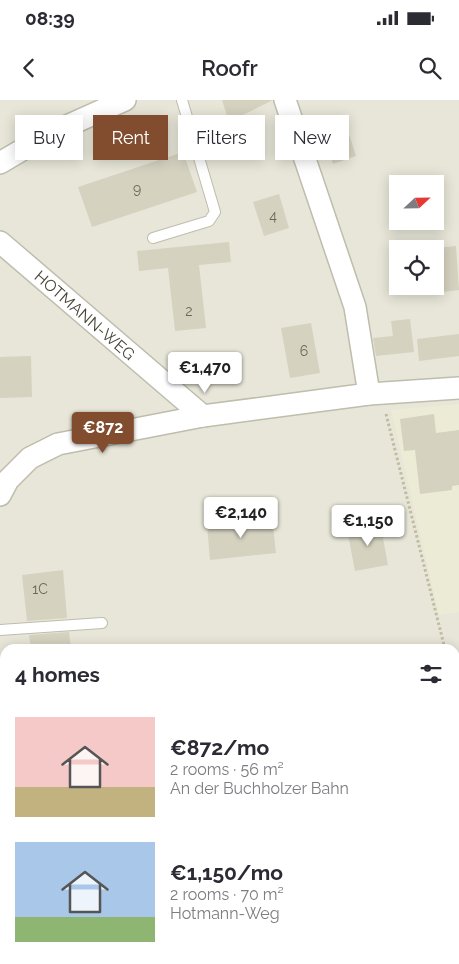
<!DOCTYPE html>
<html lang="en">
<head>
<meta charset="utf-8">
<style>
	:root { --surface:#fff; --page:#f2f2f3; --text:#2b2b33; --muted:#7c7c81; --accent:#824d2e }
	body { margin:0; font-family:Raleway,sans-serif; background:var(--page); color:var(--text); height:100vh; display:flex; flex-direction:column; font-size:19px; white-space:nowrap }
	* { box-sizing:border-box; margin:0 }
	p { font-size:16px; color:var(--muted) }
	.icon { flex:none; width:28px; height:28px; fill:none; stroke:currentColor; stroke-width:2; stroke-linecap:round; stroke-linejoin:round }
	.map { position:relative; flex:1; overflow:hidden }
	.details { position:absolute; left:0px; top:544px; width:460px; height:321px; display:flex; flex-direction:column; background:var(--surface); border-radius:15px 15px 0 0; box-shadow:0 2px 12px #0003 }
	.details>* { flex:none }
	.banner { position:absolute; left:15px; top:15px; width:430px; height:45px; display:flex; gap:10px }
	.needle { width:32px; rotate:68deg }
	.buttons { position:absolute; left:389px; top:75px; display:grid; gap:10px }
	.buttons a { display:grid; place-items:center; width:55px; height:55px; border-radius:0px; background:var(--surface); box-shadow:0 2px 12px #0003; font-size:25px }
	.price { position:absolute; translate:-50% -42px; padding:0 11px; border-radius:5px; background:#fff; color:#222; font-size:16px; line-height:32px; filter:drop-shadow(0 1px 2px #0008) }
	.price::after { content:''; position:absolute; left:50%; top:30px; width:15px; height:11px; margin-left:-8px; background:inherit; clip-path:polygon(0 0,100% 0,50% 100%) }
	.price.selected { background:var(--accent); color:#fff }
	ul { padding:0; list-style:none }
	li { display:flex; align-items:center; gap:15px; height:125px; padding:0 15px }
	li span { display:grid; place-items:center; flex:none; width:140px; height:100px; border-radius:0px; color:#555 }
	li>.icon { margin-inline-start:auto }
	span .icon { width:60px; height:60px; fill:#fffc; stroke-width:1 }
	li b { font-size:21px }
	h2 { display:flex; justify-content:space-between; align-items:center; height:60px; padding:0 15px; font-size:21px }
	.pill { padding:0 18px; border-radius:0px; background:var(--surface); box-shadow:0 2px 12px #0003; font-size:18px; line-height:45px }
	.pill.selected { background:var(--accent); color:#fff }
	.status { display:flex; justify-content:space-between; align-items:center; height:35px; padding:0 25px; background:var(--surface); direction:ltr }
	.status svg { height:14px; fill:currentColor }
	header { display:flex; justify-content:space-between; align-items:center; height:65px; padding:0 15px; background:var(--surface); font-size:22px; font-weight:600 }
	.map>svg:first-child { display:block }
</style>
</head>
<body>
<div class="status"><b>08:39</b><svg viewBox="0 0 49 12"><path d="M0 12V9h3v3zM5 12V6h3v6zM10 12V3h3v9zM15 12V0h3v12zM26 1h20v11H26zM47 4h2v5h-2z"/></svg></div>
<header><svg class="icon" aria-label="back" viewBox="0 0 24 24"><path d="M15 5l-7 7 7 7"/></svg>Roofr<svg class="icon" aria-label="search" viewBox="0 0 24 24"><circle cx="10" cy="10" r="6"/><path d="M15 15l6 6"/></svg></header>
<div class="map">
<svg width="459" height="864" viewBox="0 0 459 864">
	<rect width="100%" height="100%" fill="#f4f3ea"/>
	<!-- residential -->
	<path fill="#e7e6d8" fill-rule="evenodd" d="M 0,0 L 459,0 L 459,864 L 0,864 ZM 398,84 L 435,84 L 435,121 L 398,121 ZM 398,149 L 435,149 L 435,186 L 398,186 ZM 5,549 L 455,549 L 455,860 L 5,860 Z"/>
	<!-- education -->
	<path fill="#ecebd5" d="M 459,304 L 459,512 L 439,515 L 391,310 Z"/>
	<!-- building -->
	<g fill="#d5d2c0">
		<path d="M 222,0 L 273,0 L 229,22 Z"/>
		<path d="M 346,25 L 356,56 L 333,64 L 323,33 Z"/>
		<path d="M 183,52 L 197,92 L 92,127 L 78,87 Z"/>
		<path d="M 279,94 L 289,128 L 264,136 L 253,102 Z"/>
		<path d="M 229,142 L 231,162 L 199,165 L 206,228 L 175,231 L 168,168 L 139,171 L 137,151 Z"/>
		<path d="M 456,146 L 459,190 L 435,193 L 435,148 Z"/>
		<path d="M 410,219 L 414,252 L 376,256 L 373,238 L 393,236 L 391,221 Z"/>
		<path d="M 311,223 L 320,273 L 290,278 L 281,228 Z"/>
		<path d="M 459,234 L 459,256 L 419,261 L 417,239 Z"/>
		<path d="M 31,256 L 32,297 L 0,298 L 0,257 Z"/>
		<path d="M 434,314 L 436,333 L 459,330 L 459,385 L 452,386 L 452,390 L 420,394 L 415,350 L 404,351 L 400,319 Z"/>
		<path d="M 272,418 L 276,453 L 210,460 L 207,425 Z"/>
		<path d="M 380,422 L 388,465 L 355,471 L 347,429 Z"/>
		<path d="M 63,470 L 67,518 L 27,521 L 22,475 Z"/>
		<path d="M 69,532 L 71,549 L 31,549 L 29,535 Z"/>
	</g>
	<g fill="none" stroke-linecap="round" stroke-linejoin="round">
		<!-- service casing -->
		<g stroke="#bfbdad" stroke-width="12">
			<g id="service">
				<path d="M 153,138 L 209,121 L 215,112 L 182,0"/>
				<path d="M 0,530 L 102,523"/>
			</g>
		</g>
		<!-- minor casing -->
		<g stroke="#bfbdad" stroke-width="24">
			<g id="minor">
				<path d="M 285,0 L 355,207 L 369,294"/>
				<path d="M 0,63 L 49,34 L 125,0"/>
				<path d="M 0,142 L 203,316 L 369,294 L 459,288"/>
				<path d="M 0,395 L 8,380 L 30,358 L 58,344 L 203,316"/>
				<path d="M 0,811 L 5,810"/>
				<path d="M 400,860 L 401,864"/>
			</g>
		</g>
		<!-- path -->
		<g stroke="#c0bc9f" stroke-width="3" stroke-dasharray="2.5 2.5" stroke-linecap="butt">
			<path d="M 386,314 L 445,549"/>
			<path d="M 455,587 L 459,603"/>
			<path d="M 455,750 L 459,749"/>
		</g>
		<!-- service -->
		<use href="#service" stroke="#fff" stroke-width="10"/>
		<!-- minor -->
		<use href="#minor" stroke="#fff" stroke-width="21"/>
	</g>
	<g text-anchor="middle" stroke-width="4.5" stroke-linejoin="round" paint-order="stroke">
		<!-- number labels -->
		<g font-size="14" fill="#6a685a">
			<text x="137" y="94">9</text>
			<text x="273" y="121">4</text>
			<text x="189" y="216">2</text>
			<text x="304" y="256">6</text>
			<text x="40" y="494">1C</text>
		</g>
		<!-- street labels -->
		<g font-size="16" fill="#474538" stroke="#fff">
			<text transform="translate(85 215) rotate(41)" y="6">HOTMANN-WEG</text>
		</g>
	</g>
</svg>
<div class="buttons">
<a><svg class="needle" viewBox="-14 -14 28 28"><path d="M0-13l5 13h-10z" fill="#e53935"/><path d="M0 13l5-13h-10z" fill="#7c7c81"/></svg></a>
<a><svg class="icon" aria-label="locate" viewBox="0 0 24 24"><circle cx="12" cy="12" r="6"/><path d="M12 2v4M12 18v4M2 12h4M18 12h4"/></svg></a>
</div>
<b class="price" style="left:205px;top:294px">€1,470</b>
<b class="price selected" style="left:103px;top:354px">€872</b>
<b class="price" style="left:241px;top:439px">€2,140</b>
<b class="price" style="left:368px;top:447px">€1,150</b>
<div class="banner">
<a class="pill">Buy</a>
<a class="pill selected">Rent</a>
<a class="pill">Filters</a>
<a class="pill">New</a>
</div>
<section class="details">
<h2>4 homes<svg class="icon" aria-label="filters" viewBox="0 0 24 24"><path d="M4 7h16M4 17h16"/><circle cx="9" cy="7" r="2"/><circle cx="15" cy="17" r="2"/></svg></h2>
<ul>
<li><span style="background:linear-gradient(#f6c9c9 70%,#c2b280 0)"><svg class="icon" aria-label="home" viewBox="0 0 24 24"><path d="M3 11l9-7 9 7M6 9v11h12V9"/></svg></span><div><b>€872/mo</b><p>2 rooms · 56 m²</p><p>An der Buchholzer Bahn</p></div></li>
<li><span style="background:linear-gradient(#a9c7e8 75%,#8fb573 0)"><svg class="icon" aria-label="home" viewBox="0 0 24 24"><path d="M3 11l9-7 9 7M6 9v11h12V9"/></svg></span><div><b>€1,150/mo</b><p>2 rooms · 70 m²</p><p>Hotmann-Weg</p></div></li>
</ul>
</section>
</div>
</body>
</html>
